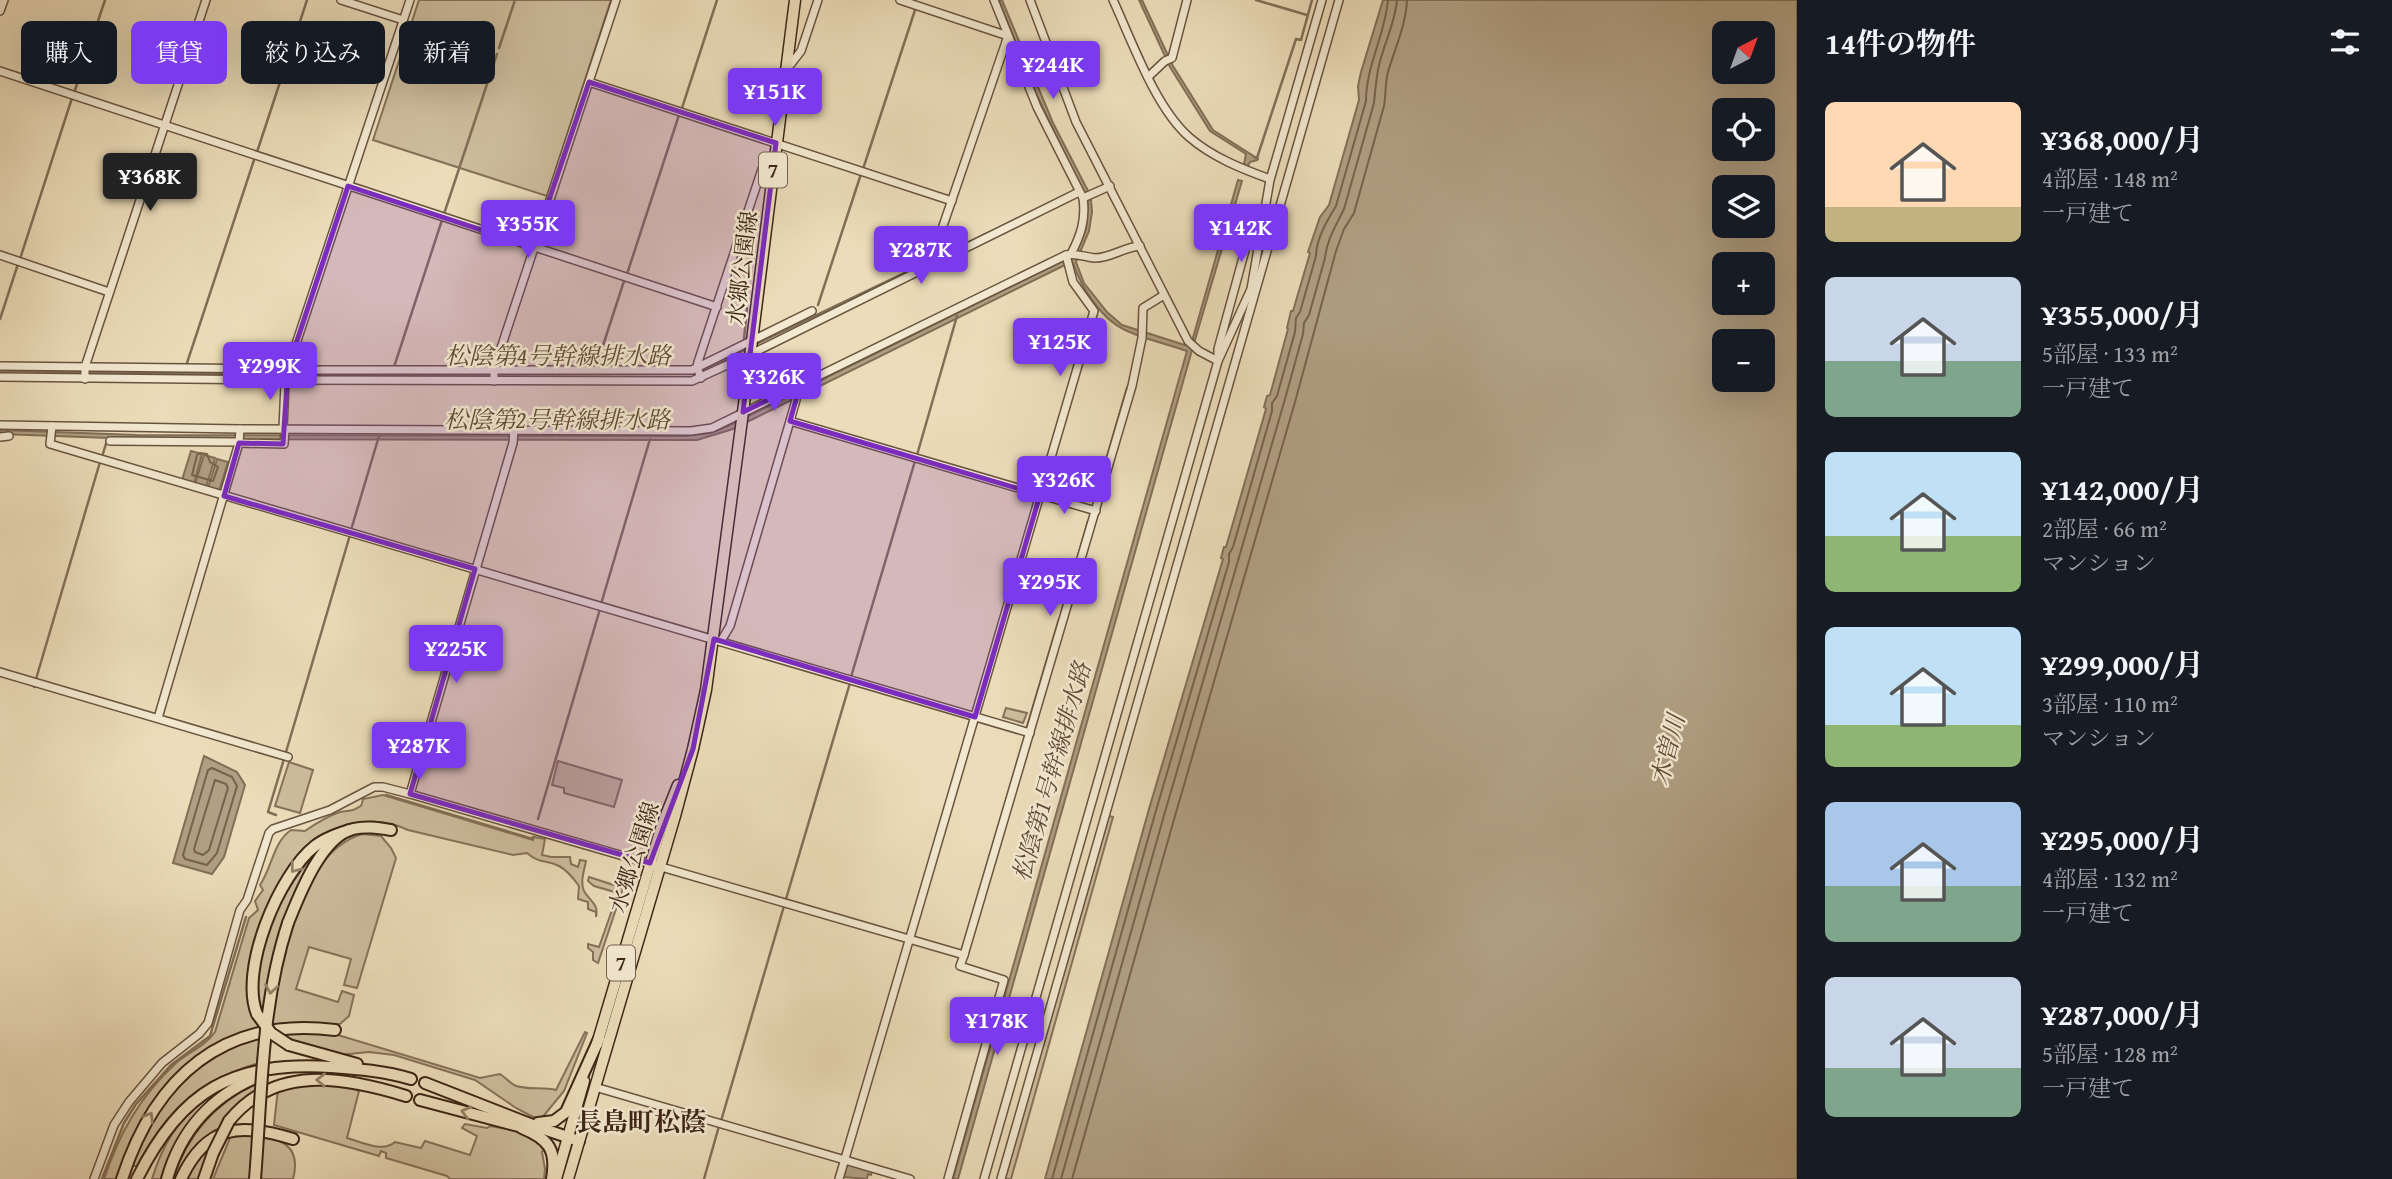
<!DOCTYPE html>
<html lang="ja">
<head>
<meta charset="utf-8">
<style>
	:root { --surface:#171b24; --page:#242831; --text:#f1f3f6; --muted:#9ea1a6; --accent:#7c3aed }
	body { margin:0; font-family:"Gentium Book Plus","Noto Serif JP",serif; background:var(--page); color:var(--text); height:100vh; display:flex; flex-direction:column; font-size:26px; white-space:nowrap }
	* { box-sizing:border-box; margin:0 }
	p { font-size:23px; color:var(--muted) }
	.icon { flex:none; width:38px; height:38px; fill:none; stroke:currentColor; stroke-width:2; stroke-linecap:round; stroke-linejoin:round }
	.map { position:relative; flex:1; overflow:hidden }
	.details { display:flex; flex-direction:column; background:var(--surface); width:595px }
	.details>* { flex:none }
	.banner { position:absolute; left:21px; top:21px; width:665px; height:63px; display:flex; gap:14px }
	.needle { width:46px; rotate:41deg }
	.fabs { position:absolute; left:1712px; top:21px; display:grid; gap:14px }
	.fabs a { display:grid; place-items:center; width:63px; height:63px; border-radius:10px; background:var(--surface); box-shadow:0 7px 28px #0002; font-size:35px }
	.price { position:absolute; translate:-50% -60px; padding:0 16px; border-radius:7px; background:var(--accent); color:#fff; font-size:23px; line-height:46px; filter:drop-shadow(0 2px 4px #0008) }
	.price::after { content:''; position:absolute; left:50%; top:42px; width:21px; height:16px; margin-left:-10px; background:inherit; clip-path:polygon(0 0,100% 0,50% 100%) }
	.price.selected { background:#222; color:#fff }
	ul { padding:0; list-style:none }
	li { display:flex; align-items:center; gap:21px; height:175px; padding:0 28px }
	li span { display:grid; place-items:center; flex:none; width:196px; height:140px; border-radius:10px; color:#555 }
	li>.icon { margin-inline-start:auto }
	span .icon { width:84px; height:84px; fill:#fffc; stroke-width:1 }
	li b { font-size:30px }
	h2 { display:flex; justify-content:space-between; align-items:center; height:84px; padding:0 28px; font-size:30px }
	.pill { padding:0 24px; border-radius:10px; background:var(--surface); box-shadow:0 7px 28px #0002; font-size:24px; line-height:63px }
	.pill.selected { background:var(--accent); color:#fff }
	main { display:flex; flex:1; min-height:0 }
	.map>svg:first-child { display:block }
</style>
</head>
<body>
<main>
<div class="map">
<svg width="1797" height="1179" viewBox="0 0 1797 1179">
	<rect width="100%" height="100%" fill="#ecddba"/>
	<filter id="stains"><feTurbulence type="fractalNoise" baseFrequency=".00286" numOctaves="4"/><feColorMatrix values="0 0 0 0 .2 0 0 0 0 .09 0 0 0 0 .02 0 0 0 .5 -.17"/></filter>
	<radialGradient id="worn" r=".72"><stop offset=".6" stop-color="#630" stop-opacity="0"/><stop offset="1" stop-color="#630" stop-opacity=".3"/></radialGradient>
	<!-- green -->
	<g fill="#cebe9e" stroke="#86725a" stroke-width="2">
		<path d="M 419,0 L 611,0 L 547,196 L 373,140 Z"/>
		<path d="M 1006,708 L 1027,713 L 1023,723 L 1003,717 Z"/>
		<path d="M 558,761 L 622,780 L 614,807 L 564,793 L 564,788 L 552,785 Z"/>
		<path d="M 289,762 L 313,770 L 300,813 L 275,806 Z"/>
		<path d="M 383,795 L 533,840 L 534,837 L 545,839 L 542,855 L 551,857 L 570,857 L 571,864 L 578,867 L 580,860 L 586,861 C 584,871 580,882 584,891 C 590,902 599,903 596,917 L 596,912 L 588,909 L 588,902 L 578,899 L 579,886 C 574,879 567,870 559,866 C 546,859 541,865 527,853 L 513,855 L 408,830 C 374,813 328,824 303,851 C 297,859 293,872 289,881 C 276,911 263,941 250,970 C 246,993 249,1008 260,1027 C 182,1050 143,1105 118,1179 L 104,1179 C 119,1134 140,1096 176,1063 C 189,1052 204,1047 215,1032 L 249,918 L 258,910 L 255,901 L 263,890 L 260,885 C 272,868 273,842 291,830 L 305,831 C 315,824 328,816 340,812 C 346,810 352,812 357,808 C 362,806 362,804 363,799 Z"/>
		<path d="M 1109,816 L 1113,817 L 1011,1179 L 1005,1179 Z"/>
		<path d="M 363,834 L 381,836 L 391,848 L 396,858 L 357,988 L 344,985 L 351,959 L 309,947 L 296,989 L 338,1002 L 342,991 L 354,995 L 349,1016 L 340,1024 L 271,1024 C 278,968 299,851 363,834 Z"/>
		<path d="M 323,846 L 286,915 L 269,974 L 263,1014 C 243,963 285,880 323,846 Z"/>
		<path d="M 589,877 L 623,888 L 598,963 L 593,960 L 593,952 L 588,948 L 588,944 L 599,947 L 618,893 L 594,886 L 588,881 Z"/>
		<path d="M 279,1032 L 338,1035 L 480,1078 L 500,1074 C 505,1077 509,1082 514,1085 C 527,1091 543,1086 556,1090 L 585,1032 L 587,1033 L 564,1091 L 541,1119 L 531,1116 L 516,1108 L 475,1080 L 394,1055 L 369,1052 L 339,1055 L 297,1043 Z"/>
		<path d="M 262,1036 L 259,1063 C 200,1080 166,1112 137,1166 L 132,1166 C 137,1152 141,1137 149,1125 C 176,1081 213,1051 262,1036 Z"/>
		<path d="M 261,1078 L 261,1087 L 245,1100 L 221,1128 L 209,1135 L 177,1179 L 173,1179 C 190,1128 217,1105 261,1078 Z"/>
		<path d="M 234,1081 L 208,1101 L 179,1137 L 163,1179 L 152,1179 C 168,1127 189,1108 234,1081 Z"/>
		<path d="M 344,1083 L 359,1091 L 347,1138 C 361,1142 383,1153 395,1142 L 421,1148 L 425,1141 L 470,1155 L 477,1136 L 462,1128 L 465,1124 L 487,1128 L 490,1126 C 510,1130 533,1129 544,1149 L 542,1152 L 545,1169 L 544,1179 L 450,1179 L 447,1176 L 386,1158 L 386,1153 L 381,1151 L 379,1156 L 274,1125 L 278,1089 L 295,1084 Z"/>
		<path d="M 246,1132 C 276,1139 303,1141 293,1179 L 213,1179 L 232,1133 Z"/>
		<path d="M 215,1141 L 202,1179 L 186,1179 L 198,1159 Z"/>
	</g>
	<!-- water -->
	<g fill="#b09f82" stroke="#826f57" stroke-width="2" fill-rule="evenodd">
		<path d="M 999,0 L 1002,0 L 1053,123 L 1088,191 L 1091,200 L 1092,212 L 1089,231 L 1076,262 L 1084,283 L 1107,312 L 1122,325 L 1188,346 L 1192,341 L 1238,180 L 1242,181 L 1192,350 L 958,1179 L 953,1179 L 1187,351 C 1167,344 1144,339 1125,330 C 1101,319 1081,287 1073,263 L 1065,265 L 733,429 L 697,440 L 137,439 L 0,434 L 0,430 L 137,435 L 686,436 L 711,433 L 726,427 L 1063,261 L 1073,258 L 1086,229 L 1088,203 L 1033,87 Z"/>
		<path d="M 1139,0 L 1142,0 L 1173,66 L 1213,130 L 1258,159 L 1257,160 L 1250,162 L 1248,166 L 1244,164 L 1246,154 L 1210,131 L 1170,67 Z"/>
		<path d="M 1383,0 L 1797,0 L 1797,1179 L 1045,1179 L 1149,809 L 1223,559 L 1221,558 L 1224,547 L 1226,547 L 1266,409 L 1264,407 L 1267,396 L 1270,395 L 1288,329 L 1287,328 L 1291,311 L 1293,311 L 1310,253 L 1308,252 L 1320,217 L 1329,205 L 1359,100 L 1358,86 L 1361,72 ZM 1724,33 L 1762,33 L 1762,72 L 1724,72 ZM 1724,110 L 1762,110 L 1762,149 L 1724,149 ZM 1724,187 L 1762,187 L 1762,226 L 1724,226 ZM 1724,264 L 1762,264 L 1762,303 L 1724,303 ZM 1724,341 L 1762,341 L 1762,380 L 1724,380 Z"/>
		<path d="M 191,451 L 202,454 L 194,484 L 182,480 Z"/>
		<path d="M 204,455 L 215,458 L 206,487 L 195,484 Z"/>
		<path d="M 217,459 L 228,462 L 219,491 L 208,488 Z"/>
		<path d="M 204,756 L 237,772 L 245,785 L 224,857 L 212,874 L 173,863 Z"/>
		<path d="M 847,1164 L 872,1171 L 871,1175 L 868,1174 L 867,1179 L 844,1177 Z"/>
	</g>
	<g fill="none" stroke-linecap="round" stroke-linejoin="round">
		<!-- shore -->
		<g stroke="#76624c" stroke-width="2">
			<path d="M 200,453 L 207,454 L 210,462 L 218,467 L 213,481 L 192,475 L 197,455 Z"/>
			<path d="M 212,768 L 232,777 L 237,786 L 217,853 L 207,865 L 185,859 L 183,855 L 208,770 Z"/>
			<path d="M 215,780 L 226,784 L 228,788 L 209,850 L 203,855 L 195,852 L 194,849 Z"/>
			<path d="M 1052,1179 L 1155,814 L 1229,562 L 1229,554 L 1233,547 L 1272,411 L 1272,403 L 1277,396 L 1295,332 L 1296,318 L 1300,312 L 1316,256 C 1316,239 1327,221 1336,206 L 1366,101 C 1366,66 1385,35 1388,0"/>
			<path d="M 1061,1179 L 1163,819 L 1285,399 L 1303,334 L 1304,323 L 1309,315 L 1325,258 C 1327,239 1336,226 1344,209 L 1374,103 C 1375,92 1376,82 1378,70 C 1382,47 1395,25 1397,0"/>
			<path d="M 1072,1179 L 1173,823 L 1295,402 L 1336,251 L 1344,229 L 1354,213 L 1384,106 C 1386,94 1385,83 1388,72 C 1395,48 1406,25 1407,0"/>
		</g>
		<!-- stream -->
		<g stroke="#826f57" stroke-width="2.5">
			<path d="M 1256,0 L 1307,15"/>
			<path d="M 499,48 L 515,0"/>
			<path d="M 74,93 L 105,0"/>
			<path d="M 682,108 L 717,0"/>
			<path d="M 257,152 L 307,0"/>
			<path d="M 1254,157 L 1257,158 L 1296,39 L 1301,40 L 1312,0"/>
			<path d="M 863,169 L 916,7"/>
			<path d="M 444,214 L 497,54"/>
			<path d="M 20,259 L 72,98"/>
			<path d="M 627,274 L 679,115"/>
			<path d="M 818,305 L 861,174"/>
			<path d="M 0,319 L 18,264"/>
			<path d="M 744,339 L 747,308"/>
			<path d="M 756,344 L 990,232"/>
			<path d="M 186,366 L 254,160"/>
			<path d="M 394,367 L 442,220"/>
			<path d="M 596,367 L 624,281"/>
			<path d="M 0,371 L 296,375 L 694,374 L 747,349"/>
			<path d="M 917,455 L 957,316"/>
			<path d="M 102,457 L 108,437"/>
			<path d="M 1098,488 L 1127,388"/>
			<path d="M 351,530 L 379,436"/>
			<path d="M 1077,560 L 1088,521"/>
			<path d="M 601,604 L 650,439"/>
			<path d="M 1061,614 L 1073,573"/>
			<path d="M 851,677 L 915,461"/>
			<path d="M 36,679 L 100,462"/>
			<path d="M 34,687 L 34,686"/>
			<path d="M 1027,727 L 1059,619"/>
			<path d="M 286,752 L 350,535"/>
			<path d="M 386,795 L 533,839 L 533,837"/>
			<path d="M 276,815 L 268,812 L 284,759"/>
			<path d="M 538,819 L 600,609"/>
			<path d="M 786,899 L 850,683"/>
			<path d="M 962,950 L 1025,736"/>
			<path d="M 721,1121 L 784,906"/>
			<path d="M 102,1179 L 124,1123 L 136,1104 L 171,1065 L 210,1036 L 246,917"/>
			<path d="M 704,1179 L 719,1126"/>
		</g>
		<!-- minor casing -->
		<g stroke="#69543f" stroke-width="10">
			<g id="minor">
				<path d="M 341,0 L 403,20"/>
				<path d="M 900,0 L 1008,36 L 932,258 L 934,264"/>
				<path d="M 994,0 L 1037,107 L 1083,198 C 1086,219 1081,235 1071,254"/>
				<path d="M 1030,0 L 1076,122 L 1188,341 L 1199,351 L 1218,361 L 1251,289 L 1270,180 L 1322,0"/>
				<path d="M 1113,0 C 1132,41 1155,107 1189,137 C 1212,157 1242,169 1270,179"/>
				<path d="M 0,11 L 4,0"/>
				<path d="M 787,69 L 801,51 L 818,0"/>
				<path d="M 0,71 L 717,307"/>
				<path d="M 1148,77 L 1165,61 L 1172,58 L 1187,0"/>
				<path d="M 589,82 L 952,201"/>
				<path d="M 1083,198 L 1110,186"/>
				<path d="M 0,255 L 109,292"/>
				<path d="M 751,354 L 1079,192"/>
				<path d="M 0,366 L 275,369 L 277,367 L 301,370 L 692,370 L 812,311"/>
				<path d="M 0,377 L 286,380 L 692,381 L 738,360 L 750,359"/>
				<path d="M 701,378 L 697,367 L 698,362 L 762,169 L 768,159 L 774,159"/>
				<path d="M 85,379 L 85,367 L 206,0"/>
				<path d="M 494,381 L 494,369 L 616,0"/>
				<path d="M 790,421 L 1096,511"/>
				<path d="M 0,425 L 240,429 L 691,431 L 712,428 L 1066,255 C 1076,253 1085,257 1095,258 C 1111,258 1124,247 1140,246"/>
				<path d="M 52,426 L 50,444 L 1030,733"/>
				<path d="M 283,429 L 285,383 L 288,368 L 410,0"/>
				<path d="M 0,437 L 9,436"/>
				<path d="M 110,441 L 239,442"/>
				<path d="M 239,443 L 284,444 L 285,429"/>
				<path d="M 721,641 L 730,626 L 790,421 L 796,400 L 792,388"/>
				<path d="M 0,672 L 288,757"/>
				<path d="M 158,718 L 239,443 L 240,429"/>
				<path d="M 410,794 L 513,443 L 514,430"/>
				<path d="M 595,1087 L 910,1179"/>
				<path d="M 94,1179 L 114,1125 L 129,1102 L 162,1063 L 199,1034 L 208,1023 L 240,910 L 247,900 L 269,833 L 273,829 L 330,810 L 374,787 L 383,787 L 410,794 L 964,955 L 1132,386 L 1142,338 L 1143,308 L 1164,295"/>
				<path d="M 839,1179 L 1094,311 L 1073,282 L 1066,255"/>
				<path d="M 948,1179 L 1004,980 L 960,966 L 964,955"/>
				<path d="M 984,1179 L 1218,361 L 1218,349 L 1247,243 L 1252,232 L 1261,222"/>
				<path d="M 1001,1179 L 1339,0"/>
			</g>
		</g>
		<!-- major casing -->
		<g stroke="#3d2616" stroke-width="13">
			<g id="major">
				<path d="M 597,1044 L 662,825 L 678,785"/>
				<path d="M 556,1179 L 584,1081"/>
				<path d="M 568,1179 L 675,816 L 693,749 L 706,690 L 743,412 L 795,0"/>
			</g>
		</g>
		<!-- highway casing -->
		<g stroke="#3d2616" stroke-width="14">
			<g id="highway">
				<path d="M 288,923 C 299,896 321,837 353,829 C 366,826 378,828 391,830"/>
				<path d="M 257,1014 C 239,970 279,874 315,846 C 325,838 338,834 350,830"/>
				<path d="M 289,1045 L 357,1064"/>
				<path d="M 425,1083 L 535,1126 L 579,1141"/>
				<path d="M 420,1100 L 526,1128"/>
				<path d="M 229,1121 C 275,1064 344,1077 406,1096"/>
				<path d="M 538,1123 L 554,1121 L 566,1112 L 599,1039"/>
				<path d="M 522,1128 C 549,1139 557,1150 552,1179"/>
				<path d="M 122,1179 C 155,1077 223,1016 335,1030"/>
				<path d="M 137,1179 C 181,1090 233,1061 331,1067 C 358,1069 385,1071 411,1079"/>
				<path d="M 167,1179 C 181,1129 214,1094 262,1075"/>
				<path d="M 181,1179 C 206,1125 240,1122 293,1139"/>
				<path d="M 204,1179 L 213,1153"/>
			</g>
		</g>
		<!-- minor -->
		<use href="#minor" stroke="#f3e9d2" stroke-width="7"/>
		<!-- major -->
		<use href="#major" stroke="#ecddba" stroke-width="10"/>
		<!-- highway -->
		<use href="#highway" stroke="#ecddba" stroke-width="10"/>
		<!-- highway-bridge casing -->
		<g stroke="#3d2616" stroke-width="14" stroke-linecap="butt">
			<g id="highway-bridge">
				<path d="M 257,1014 L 271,1033 L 289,1045"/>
				<path d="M 213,1153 L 229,1121"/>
				<path d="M 255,1179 C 262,1093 261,1005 288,923"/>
			</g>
		</g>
		<!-- highway-bridge -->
		<use href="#highway-bridge" stroke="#ecddba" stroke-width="10"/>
	</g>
	<!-- one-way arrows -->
	<defs><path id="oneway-chevron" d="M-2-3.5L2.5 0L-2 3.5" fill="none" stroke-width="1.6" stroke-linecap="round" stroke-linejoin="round" transform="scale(1.75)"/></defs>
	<g stroke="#948268">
		<use href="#oneway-chevron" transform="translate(295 868) rotate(127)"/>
		<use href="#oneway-chevron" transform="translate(271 989) rotate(99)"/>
		<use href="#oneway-chevron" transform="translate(321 1080) rotate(-179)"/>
		<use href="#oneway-chevron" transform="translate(466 1112) rotate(-165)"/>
		<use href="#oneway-chevron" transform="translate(149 1117) rotate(-59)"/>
	</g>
	<!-- marked area -->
	<path fill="#7b2cbf" fill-opacity="0.2" stroke="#7b2cbf" stroke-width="5" stroke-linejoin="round" d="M 589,82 L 776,143 L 743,412 L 792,388 L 796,400 L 790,421 L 1040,495 L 975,717 L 714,639 L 693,749 L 650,863 L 410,794 L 475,569 L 224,496 L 239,443 L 283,444 L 288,368 L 348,186 L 533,247 Z"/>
	<g text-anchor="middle" stroke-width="5" stroke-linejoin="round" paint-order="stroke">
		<!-- shield labels -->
		<g fill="#f3e9d2" stroke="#74604e" stroke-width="2">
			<rect x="759" y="152.5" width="28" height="35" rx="5"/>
			<rect x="607" y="945.5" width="28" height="35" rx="5"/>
		</g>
		<g font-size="21" font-weight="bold" fill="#3d2616">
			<text x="773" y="177">7</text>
			<text x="621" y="970">7</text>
		</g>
		<!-- street labels -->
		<g font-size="23" fill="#3d2616" stroke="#f3e9d2">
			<text transform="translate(742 268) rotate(-83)" y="8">水郷公園線</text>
			<text transform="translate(634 857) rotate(-72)" y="8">水郷公園線</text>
		</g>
		<!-- water labels -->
		<g font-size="24" font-style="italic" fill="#604a36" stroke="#f3e9d2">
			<text x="558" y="364">松陰第4号幹線排水路</text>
			<text x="557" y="428">松陰第2号幹線排水路</text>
			<text transform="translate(1668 750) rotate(-76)" y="8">木曽川</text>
			<text transform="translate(1052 772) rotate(-74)" y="8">松陰第1号幹線排水路</text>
		</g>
		<!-- quarter labels -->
		<g font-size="26" font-weight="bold" fill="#3d2616" stroke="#f3e9d2">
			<text x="641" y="1131">長島町松蔭</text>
		</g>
	</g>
	<rect width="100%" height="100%" filter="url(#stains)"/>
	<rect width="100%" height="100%" fill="url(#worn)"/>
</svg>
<div class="fabs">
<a><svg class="needle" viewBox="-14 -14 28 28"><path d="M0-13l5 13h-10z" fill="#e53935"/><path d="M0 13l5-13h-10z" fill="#9ea1a6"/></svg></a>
<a><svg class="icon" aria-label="locate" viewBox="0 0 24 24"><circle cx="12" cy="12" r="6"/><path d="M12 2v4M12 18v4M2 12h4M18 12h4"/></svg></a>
<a><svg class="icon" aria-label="layers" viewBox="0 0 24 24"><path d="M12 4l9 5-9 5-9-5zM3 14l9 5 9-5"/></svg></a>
<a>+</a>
<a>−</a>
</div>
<b class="price" style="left:1053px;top:101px">¥244K</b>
<b class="price" style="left:775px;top:128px">¥151K</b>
<b class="price selected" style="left:150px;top:213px">¥368K</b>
<b class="price" style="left:528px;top:260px">¥355K</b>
<b class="price" style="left:1241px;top:264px">¥142K</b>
<b class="price" style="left:921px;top:286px">¥287K</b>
<b class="price" style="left:1060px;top:378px">¥125K</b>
<b class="price" style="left:270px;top:402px">¥299K</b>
<b class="price" style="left:774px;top:413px">¥326K</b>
<b class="price" style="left:1064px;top:516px">¥326K</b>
<b class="price" style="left:1050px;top:618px">¥295K</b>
<b class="price" style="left:456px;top:685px">¥225K</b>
<b class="price" style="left:419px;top:782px">¥287K</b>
<b class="price" style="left:997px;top:1057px">¥178K</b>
<div class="banner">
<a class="pill">購入</a>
<a class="pill selected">賃貸</a>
<a class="pill">絞り込み</a>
<a class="pill">新着</a>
</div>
</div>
<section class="details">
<h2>14件の物件<svg class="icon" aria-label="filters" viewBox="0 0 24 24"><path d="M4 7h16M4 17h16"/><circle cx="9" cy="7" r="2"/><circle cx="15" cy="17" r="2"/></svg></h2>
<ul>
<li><span style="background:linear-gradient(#ffd9b3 75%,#c2b280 0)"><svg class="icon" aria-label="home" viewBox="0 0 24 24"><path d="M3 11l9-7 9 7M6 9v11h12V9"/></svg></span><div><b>¥368,000/月</b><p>4部屋 · 148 m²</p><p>一戸建て</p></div></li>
<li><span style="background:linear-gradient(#c9d6e8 60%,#7fa58c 0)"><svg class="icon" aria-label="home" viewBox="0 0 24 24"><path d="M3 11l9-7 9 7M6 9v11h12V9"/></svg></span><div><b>¥355,000/月</b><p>5部屋 · 133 m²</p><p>一戸建て</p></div></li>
<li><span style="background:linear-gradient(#bfe0f5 60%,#8fb573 0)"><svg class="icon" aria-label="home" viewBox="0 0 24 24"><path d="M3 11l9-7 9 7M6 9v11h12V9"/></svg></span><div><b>¥142,000/月</b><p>2部屋 · 66 m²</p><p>マンション</p></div></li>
<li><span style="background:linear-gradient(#bfe0f5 70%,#8fb573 0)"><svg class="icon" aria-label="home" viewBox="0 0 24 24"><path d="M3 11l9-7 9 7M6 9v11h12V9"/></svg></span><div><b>¥299,000/月</b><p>3部屋 · 110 m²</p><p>マンション</p></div></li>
<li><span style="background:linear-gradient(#a9c7e8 60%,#7fa58c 0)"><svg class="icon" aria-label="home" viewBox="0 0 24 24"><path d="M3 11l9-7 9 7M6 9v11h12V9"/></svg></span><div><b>¥295,000/月</b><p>4部屋 · 132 m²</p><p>一戸建て</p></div></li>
<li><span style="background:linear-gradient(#c9d6e8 65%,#7fa58c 0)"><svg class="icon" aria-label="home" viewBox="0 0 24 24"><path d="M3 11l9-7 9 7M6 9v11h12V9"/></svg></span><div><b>¥287,000/月</b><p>5部屋 · 128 m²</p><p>一戸建て</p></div></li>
</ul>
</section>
</main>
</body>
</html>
